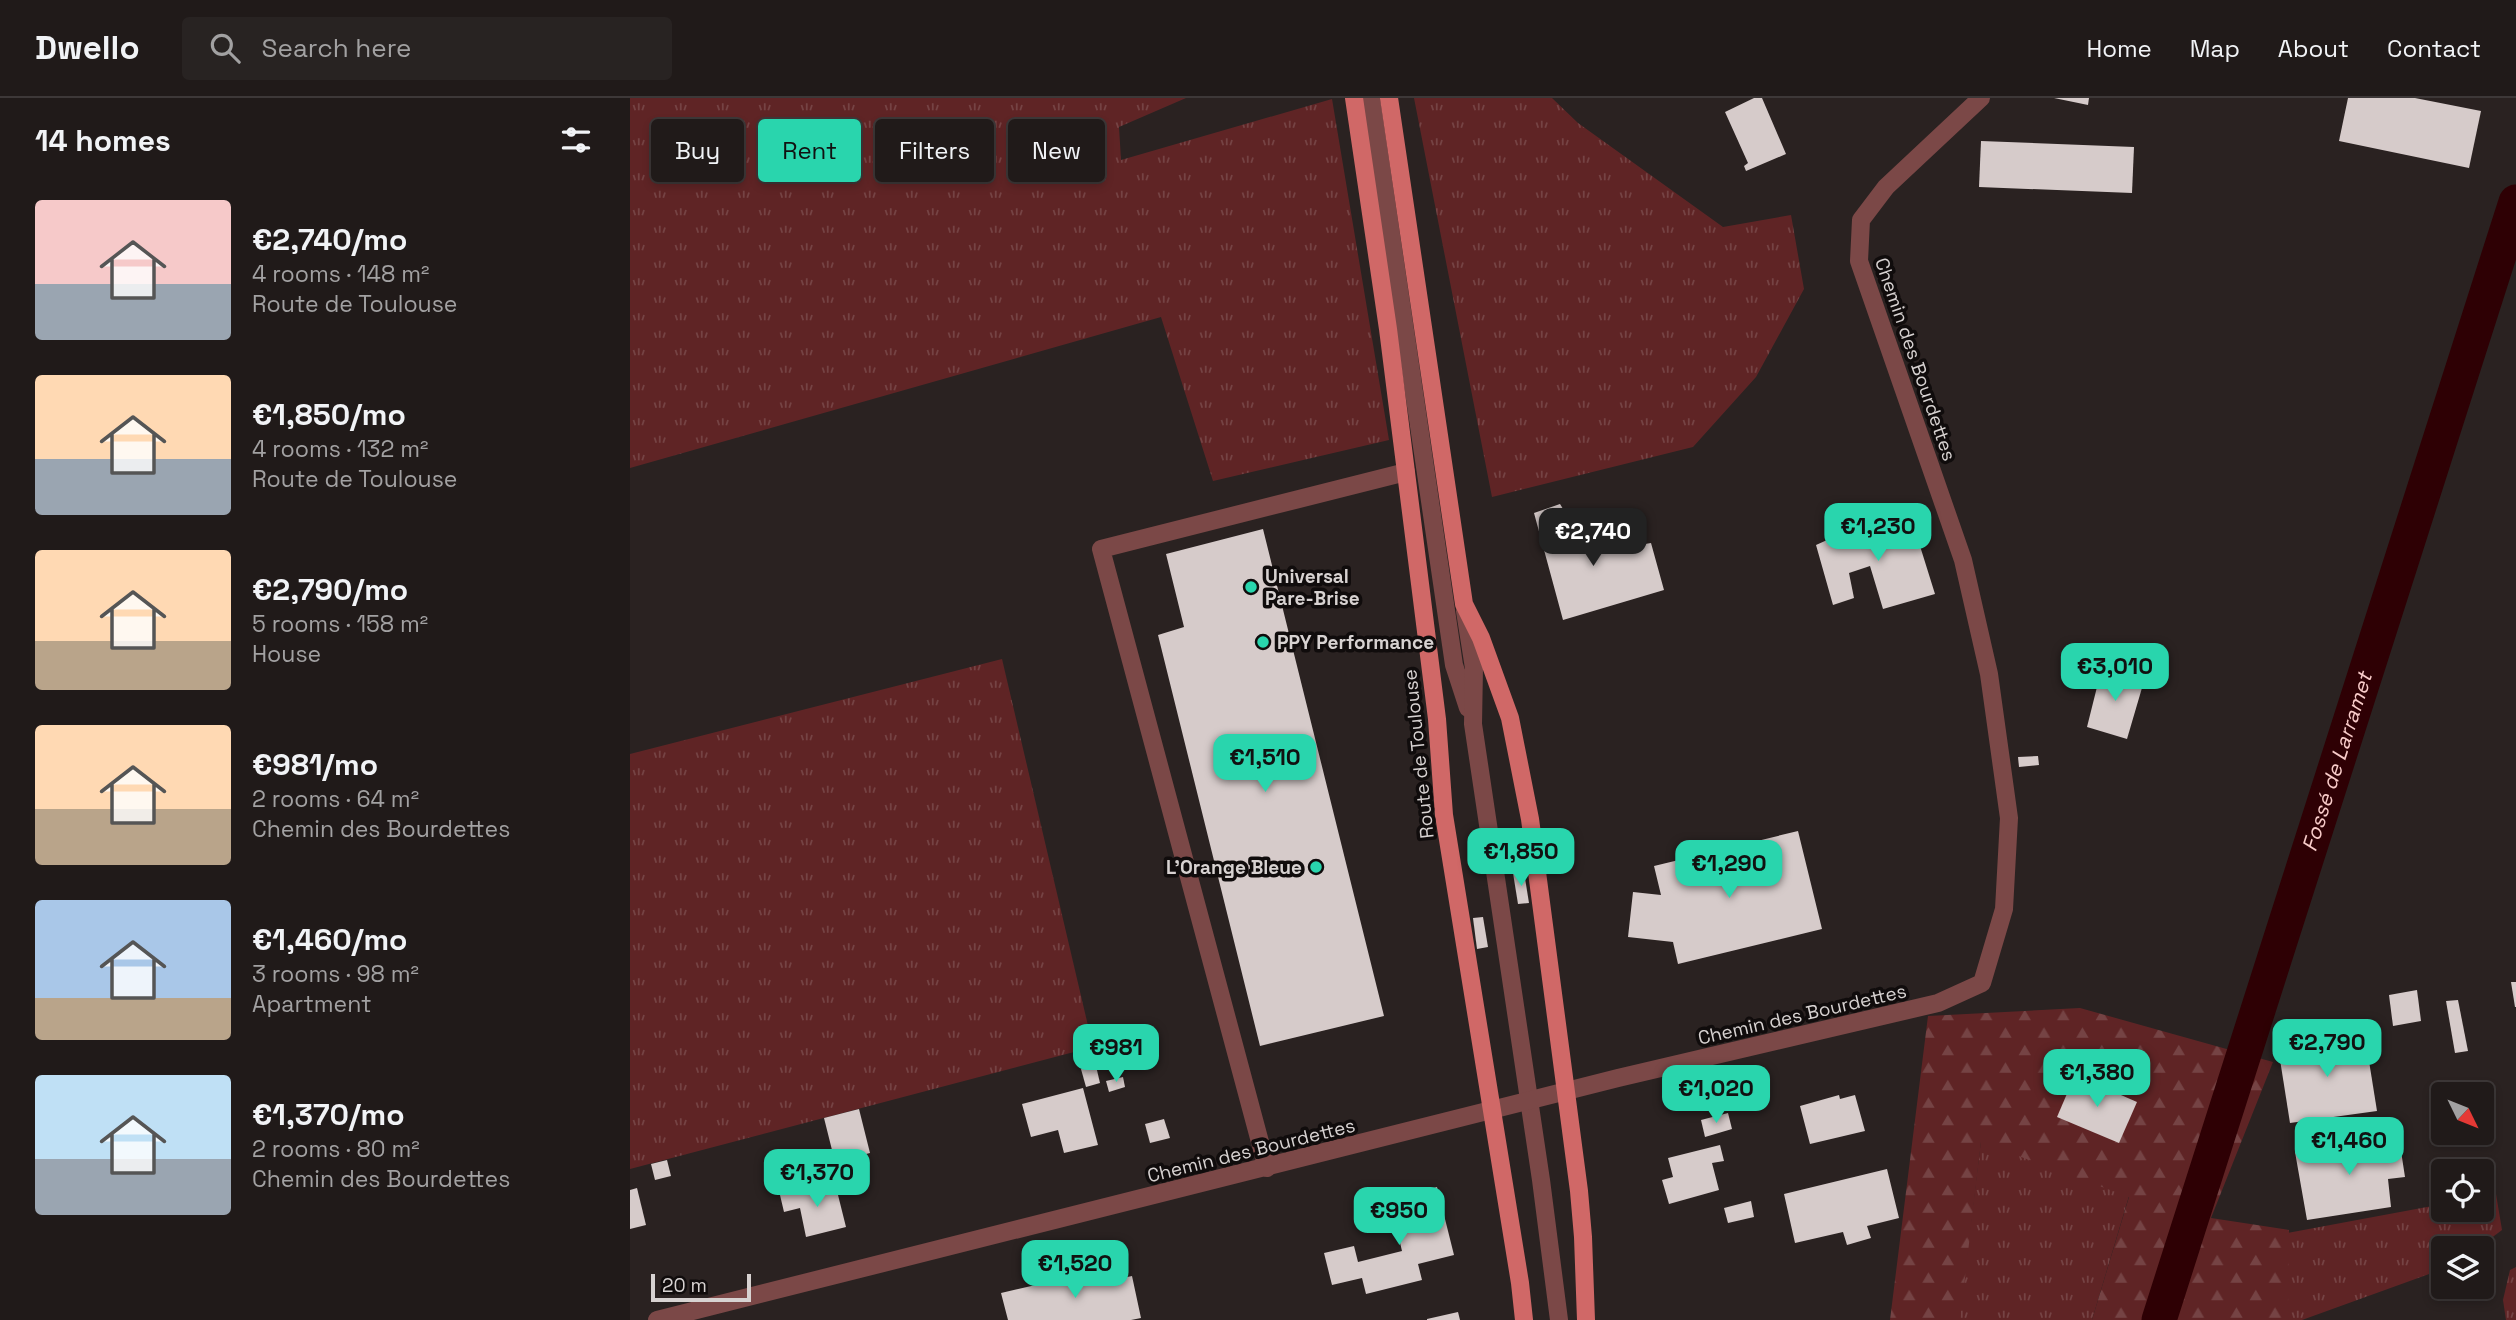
<!DOCTYPE html>
<html lang="en">
<head>
<meta charset="utf-8">
<style>
	:root { --surface:#201a19; --page:#282322; --text:#f1f3f6; --muted:#a2a1a2; --line:#3d3838; --accent:#29d5ad }
	body { margin:0; font-family:"Space Grotesk",sans-serif; background:var(--page); color:var(--text); height:100vh; display:flex; flex-direction:column; font-size:26px; white-space:nowrap }
	* { box-sizing:border-box; margin:0 }
	p { font-size:23px; color:var(--muted) }
	.icon { flex:none; width:38px; height:38px; fill:none; stroke:currentColor; stroke-width:2; stroke-linecap:round; stroke-linejoin:round }
	.map { position:relative; flex:1; overflow:hidden }
	.panel { display:flex; flex-direction:column; background:var(--surface); width:630px }
	.panel>* { flex:none }
	.top-card { position:absolute; left:21px; top:21px; width:665px; height:63px; display:flex; gap:14px }
	.needle { width:46px; rotate:133deg }
	.controls { position:absolute; left:1801px; top:984px; display:grid; gap:14px }
	.controls a { display:grid; place-items:center; width:63px; height:63px; border-radius:7px; background:var(--surface); box-shadow:0 4px 10px #0003,0 0 0 2px var(--line); font-size:35px }
	.scale { position:absolute; left:21px; bottom:18px; width:100px; box-sizing:border-box; padding-left:7px; border:4px solid #d7d2d1; border-top:0; font-size:19px; line-height:24px; white-space:nowrap; color:#d7d2d1; -webkit-text-stroke:5px #100c0c; paint-order:stroke }
	.price { position:absolute; translate:-50% -60px; padding:0 16px; border-radius:14px; background:var(--accent); color:#111; font-size:23px; line-height:46px; filter:drop-shadow(0 2px 4px #0008) }
	.price::after { content:''; position:absolute; left:50%; top:42px; width:21px; height:16px; margin-left:-10px; background:inherit; clip-path:polygon(0 0,100% 0,50% 100%) }
	.price.selected { background:#222; color:#fff }
	ul { padding:0; list-style:none }
	li { display:flex; align-items:center; gap:21px; height:175px; padding:0 35px }
	li span { display:grid; place-items:center; flex:none; width:196px; height:140px; border-radius:7px; color:#555 }
	li>.icon { margin-inline-start:auto }
	span .icon { width:84px; height:84px; fill:#fffc; stroke-width:1 }
	li b { font-size:30px }
	h2 { display:flex; justify-content:space-between; align-items:center; height:84px; padding:0 35px; font-size:30px }
	.tag { padding:0 24px; border-radius:7px; background:var(--surface); box-shadow:0 4px 10px #0003,0 0 0 2px var(--line); font-size:24px; line-height:63px }
	.tag.selected { background:var(--accent); color:#111 }
	header { display:flex; align-items:center; gap:42px; box-sizing:border-box; height:98px; padding:0 35px; background:var(--surface); border-bottom:2px solid var(--line) }
	header strong { font-size:33px }
	nav { display:flex; gap:38px; margin-inline-start:auto; font-size:24px }
	.search { width:490px; height:63px; background:var(--page); display:flex; align-items:center; gap:18px; box-sizing:border-box; padding:0 24px; border-radius:7px; color:var(--muted); font-size:26px }
	main { display:flex; flex:1; min-height:0 }
	.map>svg:first-child { display:block }
</style>
</head>
<body>
<header>
<strong>Dwello</strong>
<div class="search"><svg class="icon" aria-label="search" viewBox="0 0 24 24"><circle cx="10" cy="10" r="6"/><path d="M15 15l6 6"/></svg>Search here</div>
<nav><a>Home</a><a>Map</a><a>About</a><a>Contact</a></nav>
</header>
<main>
<section class="panel">
<h2>14 homes<svg class="icon" aria-label="filters" viewBox="0 0 24 24"><path d="M4 7h16M4 17h16"/><circle cx="9" cy="7" r="2"/><circle cx="15" cy="17" r="2"/></svg></h2>
<ul>
<li><span style="background:linear-gradient(#f6c9c9 60%,#9aa5b1 0)"><svg class="icon" aria-label="home" viewBox="0 0 24 24"><path d="M3 11l9-7 9 7M6 9v11h12V9"/></svg></span><div><b>€2,740/mo</b><p>4 rooms · 148 m²</p><p>Route de Toulouse</p></div></li>
<li><span style="background:linear-gradient(#ffd9b3 60%,#9aa5b1 0)"><svg class="icon" aria-label="home" viewBox="0 0 24 24"><path d="M3 11l9-7 9 7M6 9v11h12V9"/></svg></span><div><b>€1,850/mo</b><p>4 rooms · 132 m²</p><p>Route de Toulouse</p></div></li>
<li><span style="background:linear-gradient(#ffd9b3 65%,#b9a48a 0)"><svg class="icon" aria-label="home" viewBox="0 0 24 24"><path d="M3 11l9-7 9 7M6 9v11h12V9"/></svg></span><div><b>€2,790/mo</b><p>5 rooms · 158 m²</p><p>House</p></div></li>
<li><span style="background:linear-gradient(#ffd9b3 60%,#b9a48a 0)"><svg class="icon" aria-label="home" viewBox="0 0 24 24"><path d="M3 11l9-7 9 7M6 9v11h12V9"/></svg></span><div><b>€981/mo</b><p>2 rooms · 64 m²</p><p>Chemin des Bourdettes</p></div></li>
<li><span style="background:linear-gradient(#a9c7e8 70%,#b9a48a 0)"><svg class="icon" aria-label="home" viewBox="0 0 24 24"><path d="M3 11l9-7 9 7M6 9v11h12V9"/></svg></span><div><b>€1,460/mo</b><p>3 rooms · 98 m²</p><p>Apartment</p></div></li>
<li><span style="background:linear-gradient(#bfe0f5 60%,#9aa5b1 0)"><svg class="icon" aria-label="home" viewBox="0 0 24 24"><path d="M3 11l9-7 9 7M6 9v11h12V9"/></svg></span><div><b>€1,370/mo</b><p>2 rooms · 80 m²</p><p>Chemin des Bourdettes</p></div></li>
</ul>
</section>
<div class="map">
<svg width="1886" height="1222" viewBox="0 0 1886 1222">
	<defs>
		<pattern id="grass-tufts" width="24" height="20" patternUnits="userSpaceOnUse" patternTransform="scale(1.75)"><rect width="24" height="20" fill="#5f2425"/><path d="M3 7l-1-3M5 7V3M7 7l1-3M15 17l-1-3M17 17v-4M19 17l1-3" fill="none" stroke="#754344"/></pattern>
		<pattern id="forest-firs" width="22" height="20" patternUnits="userSpaceOnUse" patternTransform="scale(1.75)"><rect width="22" height="20" fill="#5f2425"/><path d="M5 1l3.5 6h-7zM16 11l3.5 6h-7z" fill="#754344"/></pattern>
	</defs>
	<rect width="100%" height="100%" fill="#2a2221"/>
	<!-- grass -->
	<g fill="url(#grass-tufts)">
		<path d="M 0,0 L 556,0 L 489,29 L 491,62 L 702,1 L 759,342 L 583,383 L 531,219 L 0,370 Z"/>
		<path d="M 784,0 L 922,0 L 948,25 L 1093,129 L 1161,117 L 1174,191 L 1126,279 L 1063,349 L 862,399 Z"/>
		<path d="M 372,561 L 463,949 L 0,1071 L 0,656 Z"/>
		<path d="M 1351,1043 L 1499,1098 L 1462,1222 L 1329,1222 Z"/>
		<path d="M 1866,1096 L 1872,1132 L 1848,1150 L 1813,1150 L 1813,1171 L 1672,1222 L 1543,1222 L 1566,1152 L 1813,1106 L 1813,1111 L 1852,1111 L 1852,1098 Z"/>
		<path d="M 1886,1169 L 1886,1222 L 1876,1222 L 1873,1202 L 1880,1172 Z"/>
	</g>
	<!-- forest -->
	<path fill="url(#forest-firs)" d="M 1450,910 L 1643,964 L 1581,1120 L 1659,1132 L 1658,1220 L 1644,1222 L 1462,1222 L 1499,1099 L 1351,1044 L 1330,1222 L 1260,1222 L 1298,918 Z"/>
	<g fill="none" stroke-linecap="round" stroke-linejoin="round">
		<!-- canal -->
		<path stroke="#2e0004" stroke-width="35" id="s1" d="M 1529,1222 L 1886,104"/>
	</g>
	<!-- building -->
	<g fill="#d6cbca">
		<path d="M 1124,0 L 1132,0 L 1156,56 L 1116,73 L 1114,68 L 1118,65 L 1095,14 Z"/>
		<path d="M 1424,0 L 1459,0 L 1458,7 Z"/>
		<path d="M 1718,0 L 1785,0 L 1851,13 L 1839,70 L 1709,43 Z"/>
		<path d="M 1351,43 L 1504,49 L 1502,95 L 1349,89 Z"/>
		<path d="M 930,406 L 960,455 L 1021,445 L 1034,492 L 933,522 L 904,415 Z"/>
		<path d="M 1280,416 L 1305,496 L 1253,511 L 1240,468 L 1219,475 L 1224,500 L 1203,507 L 1186,447 L 1206,438 L 1207,440 L 1230,435 Z"/>
		<path d="M 633,431 L 754,918 L 630,948 L 528,537 L 554,529 L 536,456 Z"/>
		<path d="M 1472,569 L 1514,583 L 1497,641 L 1457,629 Z"/>
		<path d="M 1408,658 L 1409,667 L 1389,669 L 1388,659 Z"/>
		<path d="M 1168,733 L 1192,831 L 1048,866 L 1043,844 L 998,839 L 1003,794 L 1031,797 L 1024,768 Z"/>
		<path d="M 894,774 L 899,805 L 888,806 L 883,775 Z"/>
		<path d="M 853,819 L 858,849 L 847,851 L 843,820 Z"/>
		<path d="M 1881,884 L 1886,884 L 1886,909 L 1885,909 Z"/>
		<path d="M 1787,892 L 1791,923 L 1763,928 L 1759,897 Z"/>
		<path d="M 1828,902 L 1838,953 L 1825,955 L 1816,903 Z"/>
		<path d="M 1735,938 L 1747,1013 L 1660,1025 L 1648,949 Z"/>
		<path d="M 466,968 L 470,985 L 456,989 L 451,971 Z"/>
		<path d="M 1445,977 L 1507,1004 L 1489,1045 L 1427,1019 Z"/>
		<path d="M 493,979 L 495,989 L 479,994 L 476,983 Z"/>
		<path d="M 453,990 L 468,1047 L 434,1055 L 428,1032 L 401,1039 L 392,1006 Z"/>
		<path d="M 1209,997 L 1210,1001 L 1225,997 L 1235,1033 L 1180,1046 L 1170,1008 Z"/>
		<path d="M 229,1011 L 240,1055 L 205,1064 L 194,1020 Z"/>
		<path d="M 1098,1015 L 1102,1031 L 1075,1039 L 1071,1022 Z"/>
		<path d="M 534,1021 L 540,1040 L 520,1045 L 515,1026 Z"/>
		<path d="M 1769,1040 L 1775,1079 L 1758,1081 L 1761,1109 L 1677,1122 L 1665,1054 Z"/>
		<path d="M 1090,1047 L 1094,1063 L 1082,1065 L 1089,1092 L 1039,1106 L 1032,1082 L 1043,1079 L 1038,1060 Z"/>
		<path d="M 37,1062 L 41,1078 L 25,1082 L 21,1066 Z"/>
		<path d="M 1257,1071 L 1269,1120 L 1237,1128 L 1241,1140 L 1217,1147 L 1213,1134 L 1165,1145 L 1154,1096 Z"/>
		<path d="M 205,1085 L 216,1129 L 176,1139 L 170,1110 L 154,1114 L 150,1097 Z"/>
		<path d="M 807,1089 L 824,1157 L 788,1166 L 792,1182 L 736,1196 L 732,1180 L 702,1187 L 694,1155 L 724,1148 L 728,1164 L 772,1153 L 763,1115 L 773,1112 L 771,1099 Z"/>
		<path d="M 7,1090 L 16,1127 L 0,1131 L 0,1092 Z"/>
		<path d="M 1121,1103 L 1124,1119 L 1098,1125 L 1094,1110 Z"/>
		<path d="M 471,1172 L 474,1184 L 502,1178 L 511,1220 L 501,1222 L 378,1222 L 371,1195 Z"/>
		<path d="M 828,1214 L 830,1222 L 797,1222 L 797,1221 Z"/>
	</g>
	<g fill="none" stroke-linecap="round" stroke-linejoin="round">
		<!-- minor -->
		<g stroke="#7b4847" stroke-width="18">
			<path d="M 741,0 L 824,567 L 838,610"/>
			<path d="M 835,513 L 844,570 L 843,626 L 911,1082 L 929,1222"/>
			<path d="M 637,1070 L 471,451 L 776,374"/>
			<path d="M 27,1222 L 988,980 L 1308,905 L 1352,885 L 1374,811 L 1379,720 L 1359,576 L 1333,462 L 1229,163 L 1231,122 L 1256,89 L 1351,0"/>
		</g>
		<!-- major -->
		<g stroke="#d06867" stroke-width="18">
			<path d="M 724,0 L 758,231 L 807,621 L 814,717 L 890,1185 L 894,1222"/>
			<path d="M 759,0 L 834,506 L 851,540 L 880,620 L 900,721 L 949,1093 L 953,1139 L 956,1222"/>
		</g>
	</g>
	<!-- markers -->
	<g fill="#29d5ad" stroke="#100c0c" stroke-width="2.5">
		<circle cx="621" cy="489" r="7"/>
		<circle cx="633" cy="544" r="7"/>
		<circle cx="686" cy="769" r="7"/>
	</g>
	<g text-anchor="middle" stroke-width="7" stroke-linejoin="round" paint-order="stroke">
		<!-- street labels -->
		<g font-size="19" fill="#d7d2d1" stroke="#100c0c">
			<text transform="translate(1286 261) rotate(71)" y="7">Chemin des Bourdettes</text>
			<text transform="translate(788 656) rotate(-96)" y="7">Route de Toulouse</text>
			<text transform="translate(1172 916) rotate(-13)" y="7">Chemin des Bourdettes</text>
			<text transform="translate(621 1052) rotate(-14)" y="7">Chemin des Bourdettes</text>
		</g>
		<!-- poi labels -->
		<g font-size="19" font-weight="bold" fill="#d7d2d1" stroke="#100c0c" text-anchor="start">
			<text x="635" y="485">Universal<tspan x="635" dy="22">Pare-Brise</tspan></text>
			<text x="647" y="551">PPY Performance</text>
			<text x="672" y="776" text-anchor="end">L'Orange Bleue</text>
		</g>
		<!-- water labels -->
		<g font-size="21" font-style="italic" fill="#f9ccca" stroke="#100c0c">
			<text dy="7" stroke="none"><textPath href="#s1" startOffset="586">Fossé de Larramet</textPath></text>
		</g>
	</g>
</svg>
<div class="controls">
<a><svg class="needle" viewBox="-14 -14 28 28"><path d="M0-13l5 13h-10z" fill="#e53935"/><path d="M0 13l5-13h-10z" fill="#a2a1a2"/></svg></a>
<a><svg class="icon" aria-label="locate" viewBox="0 0 24 24"><circle cx="12" cy="12" r="6"/><path d="M12 2v4M12 18v4M2 12h4M18 12h4"/></svg></a>
<a><svg class="icon" aria-label="layers" viewBox="0 0 24 24"><path d="M12 4l9 5-9 5-9-5zM3 14l9 5 9-5"/></svg></a>
</div>
<div class="scale">20 m</div>
<b class="price" style="left:1248px;top:465px">€1,230</b>
<b class="price selected" style="left:963px;top:470px">€2,740</b>
<b class="price" style="left:1485px;top:605px">€3,010</b>
<b class="price" style="left:635px;top:696px">€1,510</b>
<b class="price" style="left:891px;top:790px">€1,850</b>
<b class="price" style="left:1099px;top:802px">€1,290</b>
<b class="price" style="left:1697px;top:981px">€2,790</b>
<b class="price" style="left:486px;top:986px">€981</b>
<b class="price" style="left:1467px;top:1011px">€1,380</b>
<b class="price" style="left:1086px;top:1027px">€1,020</b>
<b class="price" style="left:1719px;top:1079px">€1,460</b>
<b class="price" style="left:187px;top:1111px">€1,370</b>
<b class="price" style="left:769px;top:1149px">€950</b>
<b class="price" style="left:445px;top:1202px">€1,520</b>
<div class="top-card">
<a class="tag">Buy</a>
<a class="tag selected">Rent</a>
<a class="tag">Filters</a>
<a class="tag">New</a>
</div>
</div>
</main>
</body>
</html>
